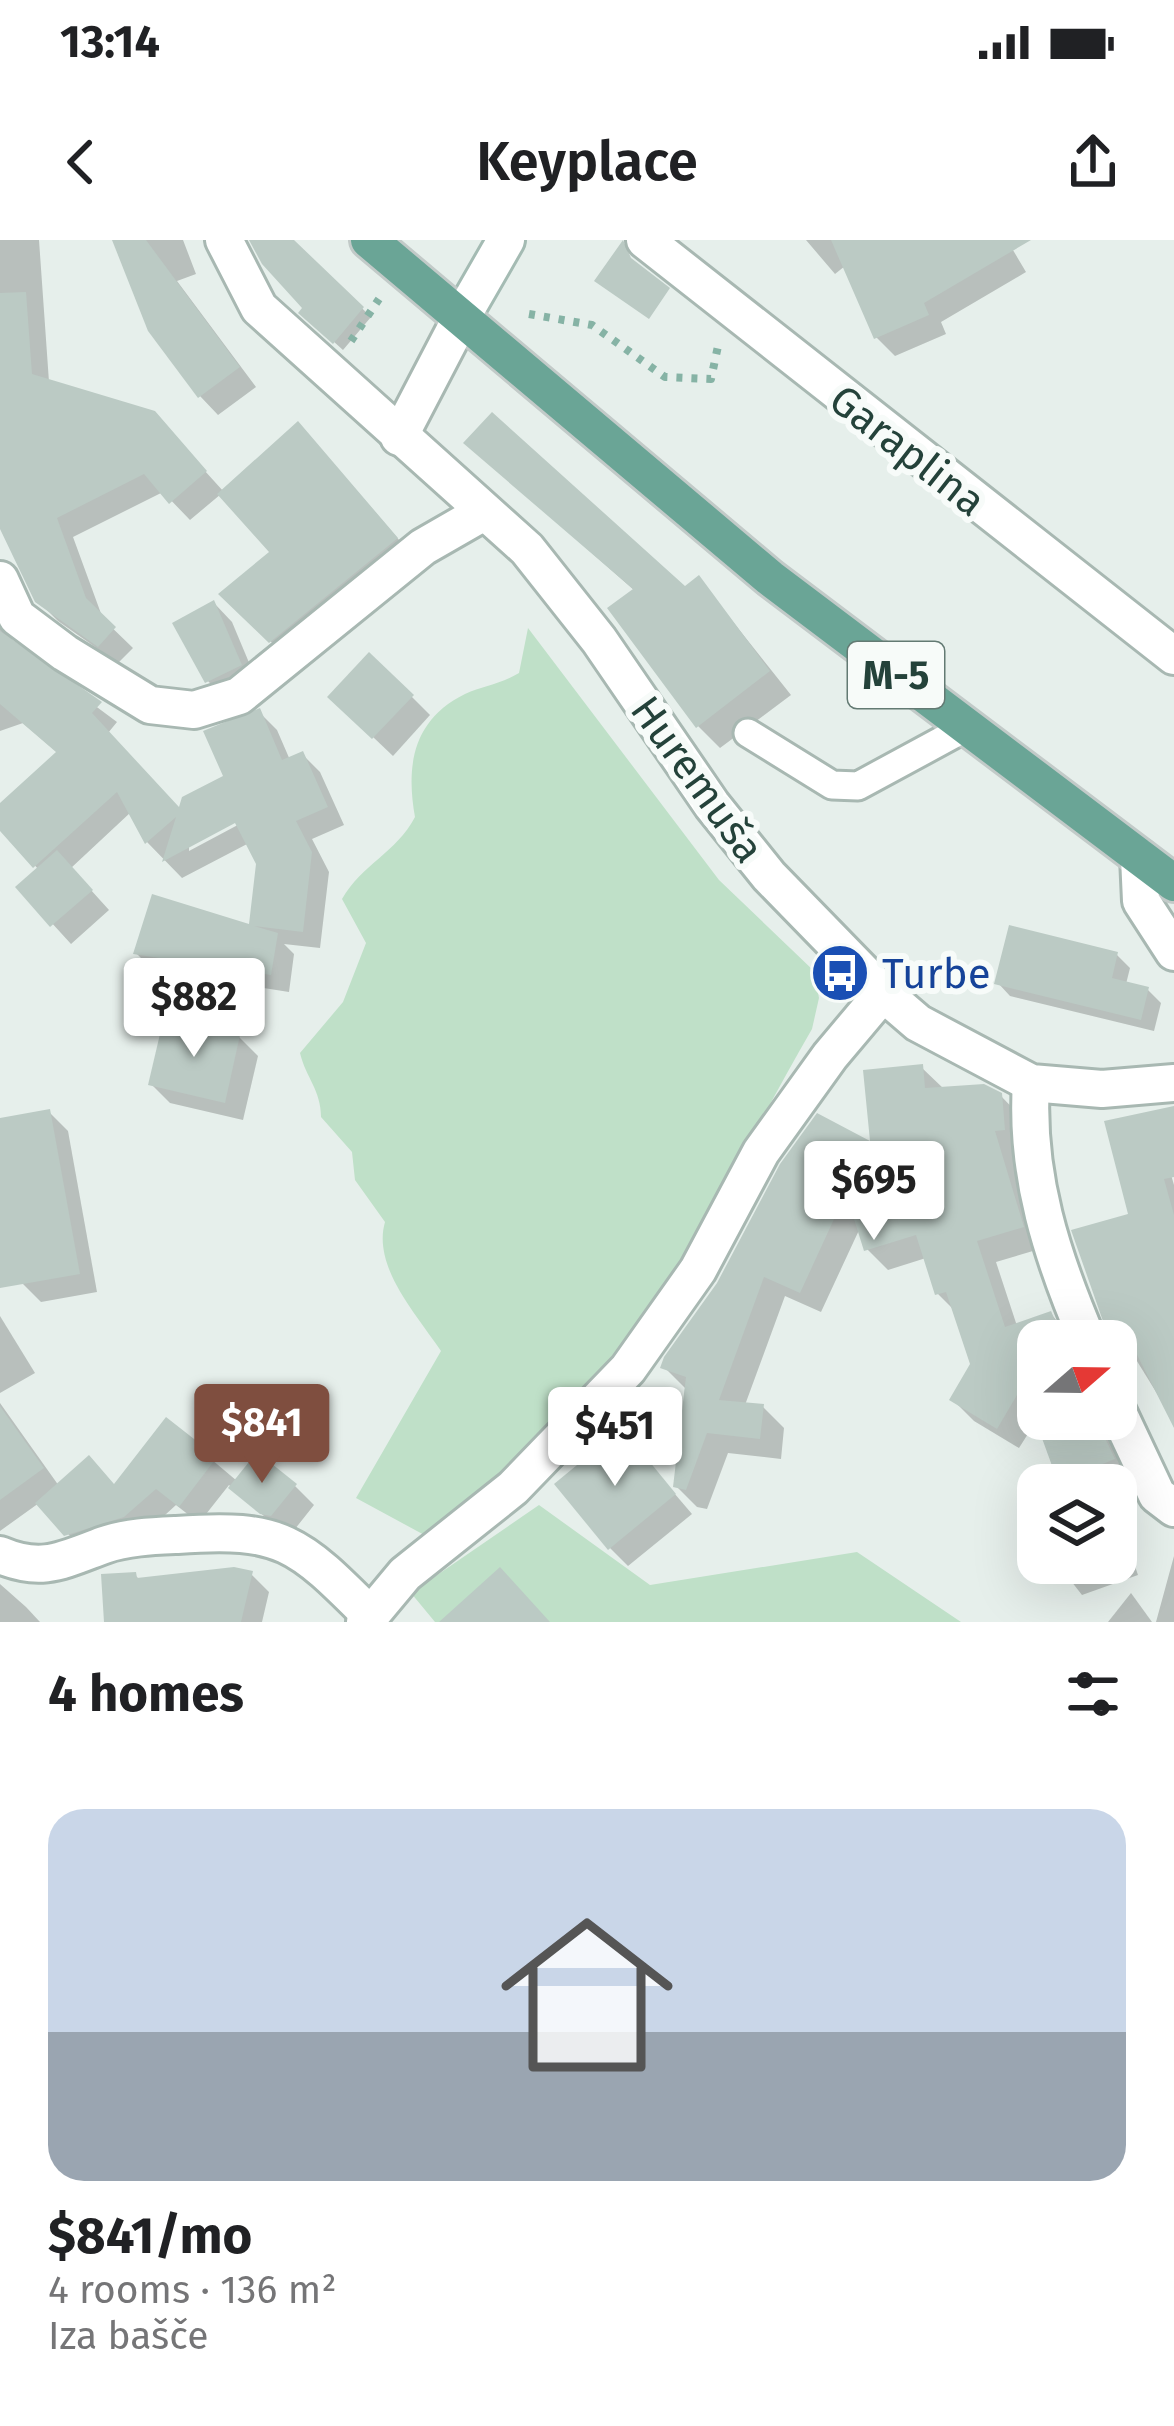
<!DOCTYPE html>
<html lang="en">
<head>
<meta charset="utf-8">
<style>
	:root { --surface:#fff; --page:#f2f2f2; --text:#202124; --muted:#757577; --accent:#7f4e3f }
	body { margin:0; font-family:"Fira Sans",sans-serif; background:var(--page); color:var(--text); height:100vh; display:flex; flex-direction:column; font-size:45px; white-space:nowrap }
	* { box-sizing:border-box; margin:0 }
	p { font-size:39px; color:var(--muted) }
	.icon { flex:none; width:66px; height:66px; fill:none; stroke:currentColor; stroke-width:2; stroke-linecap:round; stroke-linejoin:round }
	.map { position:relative; height:1382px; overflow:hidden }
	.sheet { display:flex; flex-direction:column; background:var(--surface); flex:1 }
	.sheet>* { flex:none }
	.needle { width:78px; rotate:70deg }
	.buttons { position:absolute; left:1017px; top:1080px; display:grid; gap:24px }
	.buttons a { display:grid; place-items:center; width:120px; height:120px; border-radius:24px; background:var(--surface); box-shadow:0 12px 48px #0002; font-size:60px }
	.price { position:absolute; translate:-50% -102px; padding:0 27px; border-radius:12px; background:#fff; color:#222; font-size:39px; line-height:78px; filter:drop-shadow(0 3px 6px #0008) }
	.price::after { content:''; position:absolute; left:50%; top:72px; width:36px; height:27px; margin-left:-18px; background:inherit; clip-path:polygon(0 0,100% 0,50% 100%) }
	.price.active { background:var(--accent); color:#fff }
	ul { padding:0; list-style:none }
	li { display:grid; align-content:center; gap:24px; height:636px; padding:0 48px }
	li span { display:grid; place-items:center; height:372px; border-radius:36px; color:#555 }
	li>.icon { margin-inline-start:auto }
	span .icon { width:216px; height:216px; fill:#fffc; stroke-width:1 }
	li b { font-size:51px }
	h2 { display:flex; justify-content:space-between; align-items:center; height:144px; padding:0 48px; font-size:51px }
	.status { display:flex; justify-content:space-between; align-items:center; height:84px; padding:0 60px; background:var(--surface); direction:ltr }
	.status svg { height:33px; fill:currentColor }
	header { display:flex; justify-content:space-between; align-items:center; height:156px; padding:0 48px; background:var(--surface); font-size:54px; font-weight:600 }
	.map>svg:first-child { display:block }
</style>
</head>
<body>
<div class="status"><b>13:14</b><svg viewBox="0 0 49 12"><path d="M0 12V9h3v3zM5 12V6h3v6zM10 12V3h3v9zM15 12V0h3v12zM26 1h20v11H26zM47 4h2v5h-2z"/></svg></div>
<header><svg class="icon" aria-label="back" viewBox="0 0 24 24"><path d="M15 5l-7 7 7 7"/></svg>Keyplace<svg class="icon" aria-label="share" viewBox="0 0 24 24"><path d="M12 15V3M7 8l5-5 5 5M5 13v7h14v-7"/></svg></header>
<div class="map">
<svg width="1174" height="1382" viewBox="0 0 1174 1382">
	<rect width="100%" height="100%" fill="#e6efeb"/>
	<!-- green -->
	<g fill="#bfe0c8">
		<path d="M 528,388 L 719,640 L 814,731 L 819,758 L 812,789 C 749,898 686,1031 608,1127 C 555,1191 493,1247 428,1297 L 356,1258 L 441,1111 C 417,1075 372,1027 385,982 L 355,940 L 352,912 L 321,877 C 321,850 306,838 300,813 L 343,762 L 366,703 L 342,659 C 362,624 396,613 415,577 C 406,527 412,480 465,454 C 483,446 501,444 519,433 Z"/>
		<path d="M 539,1265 L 650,1345 L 857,1312 L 961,1382 L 435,1382 L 411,1353 Z"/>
	</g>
	<!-- shadow -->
	<g fill="#0003" fill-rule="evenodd">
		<path d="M 0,0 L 39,0 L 49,142 L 165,187 L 224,252 L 319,207 L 418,322 L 293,423 L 244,376 L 273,312 L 221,254 L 190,280 L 163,252 L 73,297 L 103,379 L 133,408 L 118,423 L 58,381 L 38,361 L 0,274 Z"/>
		<path d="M 116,0 L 183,0 L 196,34 L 177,41 L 256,147 L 218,175 L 200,156 Z"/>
		<path d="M 257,0 L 292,0 L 371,77 L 343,110 L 302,73 L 306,68 Z"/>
		<path d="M 806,0 L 1007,0 L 1026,32 L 941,82 L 946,94 L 895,116 L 876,97 L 845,26 L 835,34 Z"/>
		<path d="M 467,203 L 685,350 L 699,339 L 791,455 L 720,508 L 698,486 L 635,351 Z"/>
		<path d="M 214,363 L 232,382 L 258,444 L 226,460 L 208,441 Z"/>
		<path d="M 0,377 L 16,407 L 117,482 L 108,493 L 180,571 L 226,537 L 259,472 L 277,490 L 290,520 L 302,514 L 320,532 L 344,585 L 312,599 L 329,632 L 320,708 L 284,704 L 294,714 L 289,752 L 154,731 L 137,714 L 251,688 L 260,624 L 249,603 L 182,638 L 147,602 L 131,572 L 71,628 L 109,670 L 71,704 L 19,647 L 39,630 L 0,587 L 0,567 L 58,513 L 23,483 L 0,491 ZM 247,574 L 249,579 L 189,611 L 189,604 Z"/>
		<path d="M 331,457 L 412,457 L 430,475 L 393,516 Z"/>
		<path d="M 1117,715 L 1130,728 L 1126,744 L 1148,750 L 1161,763 L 1154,791 L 1010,756 L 998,743 Z"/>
		<path d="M 239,797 L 258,816 L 243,880 L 170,863 L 151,844 Z"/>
		<path d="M 921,827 L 944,849 L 1001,856 L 1022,878 L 1043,1008 L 996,1022 L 1017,1086 L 1051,1074 L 1074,1101 L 1038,1101 L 1038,1178 L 1019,1208 L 974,1181 L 953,1160 L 973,1124 L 956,1072 L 938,1054 L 926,1018 L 888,1030 L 867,1009 L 860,988 L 821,1072 L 785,1056 L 745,1165 L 763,1167 L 784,1188 L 781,1219 L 728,1213 L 707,1269 L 697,1267 L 676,1246 L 685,1148 L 664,1127 L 873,906 Z"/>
		<path d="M 49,872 L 68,891 L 97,1052 L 41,1062 L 22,1043 L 0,933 L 0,881 Z"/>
		<path d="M 1158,890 L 1174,945 L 1174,1181 L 1098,1058 Z"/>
		<path d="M 0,1076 L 35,1133 L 0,1153 Z"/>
		<path d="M 0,1163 L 59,1246 L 115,1247 L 166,1181 L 237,1241 L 295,1246 L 314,1265 L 291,1294 L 282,1292 L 229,1245 L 199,1283 L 176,1265 L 143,1295 L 86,1313 L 39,1263 L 0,1291 Z"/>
		<path d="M 1038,1179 L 1116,1179 L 1134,1241 L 1116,1247 L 1062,1245 Z"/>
		<path d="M 622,1192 L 692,1274 L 628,1326 L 610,1308 Z"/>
		<path d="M 1116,1270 L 1138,1335 L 1082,1355 L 1057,1323 L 1116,1323 Z"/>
		<path d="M 1174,1316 L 1174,1382 L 1156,1382 Z"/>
		<path d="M 251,1334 L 269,1352 L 262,1382 L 107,1382 L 135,1335 L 141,1341 Z"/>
		<path d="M 0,1344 L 26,1367 L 40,1382 L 0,1382 Z"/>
		<path d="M 1131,1353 L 1152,1382 L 1108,1382 Z"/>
	</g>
	<!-- building -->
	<g fill="#bbcac4">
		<path d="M 112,0 L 146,0 L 240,127 L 198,158 L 148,91 Z"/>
		<path d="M 249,0 L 294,0 L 364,67 L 333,104 L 298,73 L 302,68 L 262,24 Z"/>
		<path d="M 623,0 L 631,18 L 670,48 L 649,79 L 594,41 Z"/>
		<path d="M 831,0 L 1031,0 L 924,63 L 929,75 L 874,99 Z"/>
		<path d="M 26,52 L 32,134 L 155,171 L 207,231 L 169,264 L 144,234 L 57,278 L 86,358 L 116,387 L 98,407 L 35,362 L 0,289 L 0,53 Z"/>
		<path d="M 492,172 L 685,346 L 699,335 L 770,431 L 696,488 L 607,368 L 633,349 L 463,203 Z"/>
		<path d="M 298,181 L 398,298 L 269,403 L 218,354 L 269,312 L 217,254 Z"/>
		<path d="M 214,360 L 242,425 L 205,443 L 172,383 Z"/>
		<path d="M 0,391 L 102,462 L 92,473 L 179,567 L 182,557 L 223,536 L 203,491 L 260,468 L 282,520 L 303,511 L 328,567 L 296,581 L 312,612 L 303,692 L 254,686 L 278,693 L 271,735 L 133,714 L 152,654 L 249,684 L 256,624 L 235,583 L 162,622 L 176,577 L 145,604 L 117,552 L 33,628 L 0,591 L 0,563 L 56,512 L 0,464 Z"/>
		<path d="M 369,412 L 414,455 L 372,499 L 327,457 Z"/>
		<path d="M 57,610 L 93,650 L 50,687 L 15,647 Z"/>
		<path d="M 1009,685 L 1118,712 L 1112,738 L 1149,747 L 1141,780 L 994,744 Z"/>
		<path d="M 164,777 L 240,795 L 225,863 L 148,845 Z"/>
		<path d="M 923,824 L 925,848 L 984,844 L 1002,853 L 1005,890 L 995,891 L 1024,987 L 977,1001 L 1005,1087 L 1051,1071 L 1064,1101 L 1038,1101 L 1038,1119 L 997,1189 L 949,1160 L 970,1124 L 946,1052 L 935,1055 L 916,995 L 864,1011 L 846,953 L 800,1053 L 764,1037 L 719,1160 L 764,1164 L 760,1199 L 707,1193 L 686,1250 L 673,1247 L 686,1137 L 660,1128 L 664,1117 L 717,1043 L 780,924 L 817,873 L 870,901 L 863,830 Z"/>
		<path d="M 1174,866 L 1174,937 L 1164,939 L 1174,975 L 1174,1188 L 1130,1101 L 1110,1101 L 1071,990 L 1128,974 L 1104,881 Z"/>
		<path d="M 50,869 L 80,1034 L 0,1048 L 0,878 Z"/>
		<path d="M 0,1166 L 44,1228 L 0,1260 Z"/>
		<path d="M 166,1177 L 217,1217 L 179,1267 L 156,1249 L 124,1277 L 64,1296 L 35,1263 L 89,1215 L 114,1244 Z"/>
		<path d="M 1035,1179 L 1096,1179 L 1115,1219 L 1090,1229 L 1096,1245 L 1059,1245 Z"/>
		<path d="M 622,1188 L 676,1254 L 608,1310 L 554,1244 Z"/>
		<path d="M 257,1212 L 297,1244 L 271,1276 L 260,1274 L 228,1248 Z"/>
		<path d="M 234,1327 L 253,1331 L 241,1382 L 104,1382 L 101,1334 L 136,1332 L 137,1338 Z"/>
		<path d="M 500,1327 L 550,1382 L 439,1382 Z"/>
	</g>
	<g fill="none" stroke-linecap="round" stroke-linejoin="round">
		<!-- service casing -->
		<g stroke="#a8b8b2" stroke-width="33">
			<path id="service" d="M 748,493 L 832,545 L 858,546 L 965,488"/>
		</g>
		<!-- minor casing -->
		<g stroke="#a8b8b2" stroke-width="42">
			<g id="minor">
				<path d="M 224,0 L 259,68 L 527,309 L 599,400 L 712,565 L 769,636 L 883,753 L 918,783 L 1031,843 L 1102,849 L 1174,843"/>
				<path d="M 645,0 L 1174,416"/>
				<path d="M 399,197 L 460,80"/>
				<path d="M 0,340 L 17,377 L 65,413 L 150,465 L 194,470 L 239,456 L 423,307 L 484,272"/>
				<path d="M 1139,617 L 1141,661 L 1174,712"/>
				<path d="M 1031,843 C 1025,935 1052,1017 1088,1101"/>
				<path d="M 1116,1168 L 1157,1255 L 1174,1268"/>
				<path d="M 0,1315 C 42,1333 63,1320 104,1305 C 126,1297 154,1296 177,1295 C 282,1287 298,1303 370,1375"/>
				<path d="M 365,1382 L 405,1334 L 513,1248 L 628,1129 L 698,1030 L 761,912 L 830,816 L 883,753"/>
			</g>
		</g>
		<!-- secondary casing -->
		<g stroke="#a4bbb3" stroke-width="42">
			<path id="secondary" d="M 460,80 L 506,0"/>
		</g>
		<!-- primary casing -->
		<g stroke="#c2cac8" stroke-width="42">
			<path id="primary" d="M 369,0 L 770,338 L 1174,643"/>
		</g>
		<!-- path -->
		<g stroke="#86b3a5" stroke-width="8" stroke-dasharray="6 9" stroke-linecap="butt">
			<path d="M 529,74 L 592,85 L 665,137 L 711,139 L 718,106"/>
			<path d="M 351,101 L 379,59"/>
		</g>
		<!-- service -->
		<use href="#service" stroke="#fff" stroke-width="27"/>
		<!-- minor -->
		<use href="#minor" stroke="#fff" stroke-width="36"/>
		<!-- secondary -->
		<use href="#secondary" stroke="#fff" stroke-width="36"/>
		<!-- primary -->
		<use href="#primary" stroke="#6aa596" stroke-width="36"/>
	</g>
	<!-- icons -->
	<defs>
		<g id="bus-disc" transform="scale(3)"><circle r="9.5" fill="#1a4fb4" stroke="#f7fbf9"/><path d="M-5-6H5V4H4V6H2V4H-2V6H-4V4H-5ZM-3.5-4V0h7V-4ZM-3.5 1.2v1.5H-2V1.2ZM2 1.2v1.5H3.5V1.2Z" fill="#fff"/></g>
	</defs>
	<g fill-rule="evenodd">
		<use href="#bus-disc" x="840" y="733"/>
	</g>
	<g text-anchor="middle" stroke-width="12" stroke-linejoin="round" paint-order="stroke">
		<!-- shield labels -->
		<rect fill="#f7fbf9" stroke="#637a73" stroke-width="3" x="848" y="402" width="96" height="66" rx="9"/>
		<g font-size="39" font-weight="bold" fill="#24423a">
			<text x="896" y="449">M-5</text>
		</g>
		<!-- street labels -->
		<g font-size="42" fill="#24423a" stroke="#f7fbf9">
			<text transform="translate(908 210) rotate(38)" y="15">Garaplina</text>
			<text transform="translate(698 539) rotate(54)" y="15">Huremuša</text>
		</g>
		<!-- transit labels -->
		<g font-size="42" fill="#164399" stroke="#f7fbf9" text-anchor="start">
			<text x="882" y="748">Turbe</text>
		</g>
	</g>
</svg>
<div class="buttons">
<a><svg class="needle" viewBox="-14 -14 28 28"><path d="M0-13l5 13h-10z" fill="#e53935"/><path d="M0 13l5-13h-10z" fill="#757577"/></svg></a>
<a><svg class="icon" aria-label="layers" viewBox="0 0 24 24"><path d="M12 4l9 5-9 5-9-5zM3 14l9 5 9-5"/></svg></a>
</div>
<b class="price" style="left:194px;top:820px">$882</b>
<b class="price" style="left:874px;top:1003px">$695</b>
<b class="price active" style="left:262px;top:1246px">$841</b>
<b class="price" style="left:615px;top:1249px">$451</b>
</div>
<section class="sheet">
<h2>4 homes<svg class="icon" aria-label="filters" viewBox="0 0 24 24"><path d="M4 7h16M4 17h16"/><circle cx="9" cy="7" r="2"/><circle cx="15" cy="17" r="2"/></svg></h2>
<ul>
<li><span style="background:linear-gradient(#c9d6e8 60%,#9aa5b1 0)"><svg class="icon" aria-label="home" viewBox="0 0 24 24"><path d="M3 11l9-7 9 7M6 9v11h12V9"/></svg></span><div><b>$841/mo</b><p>4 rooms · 136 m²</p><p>Iza bašče</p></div></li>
</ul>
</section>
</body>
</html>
